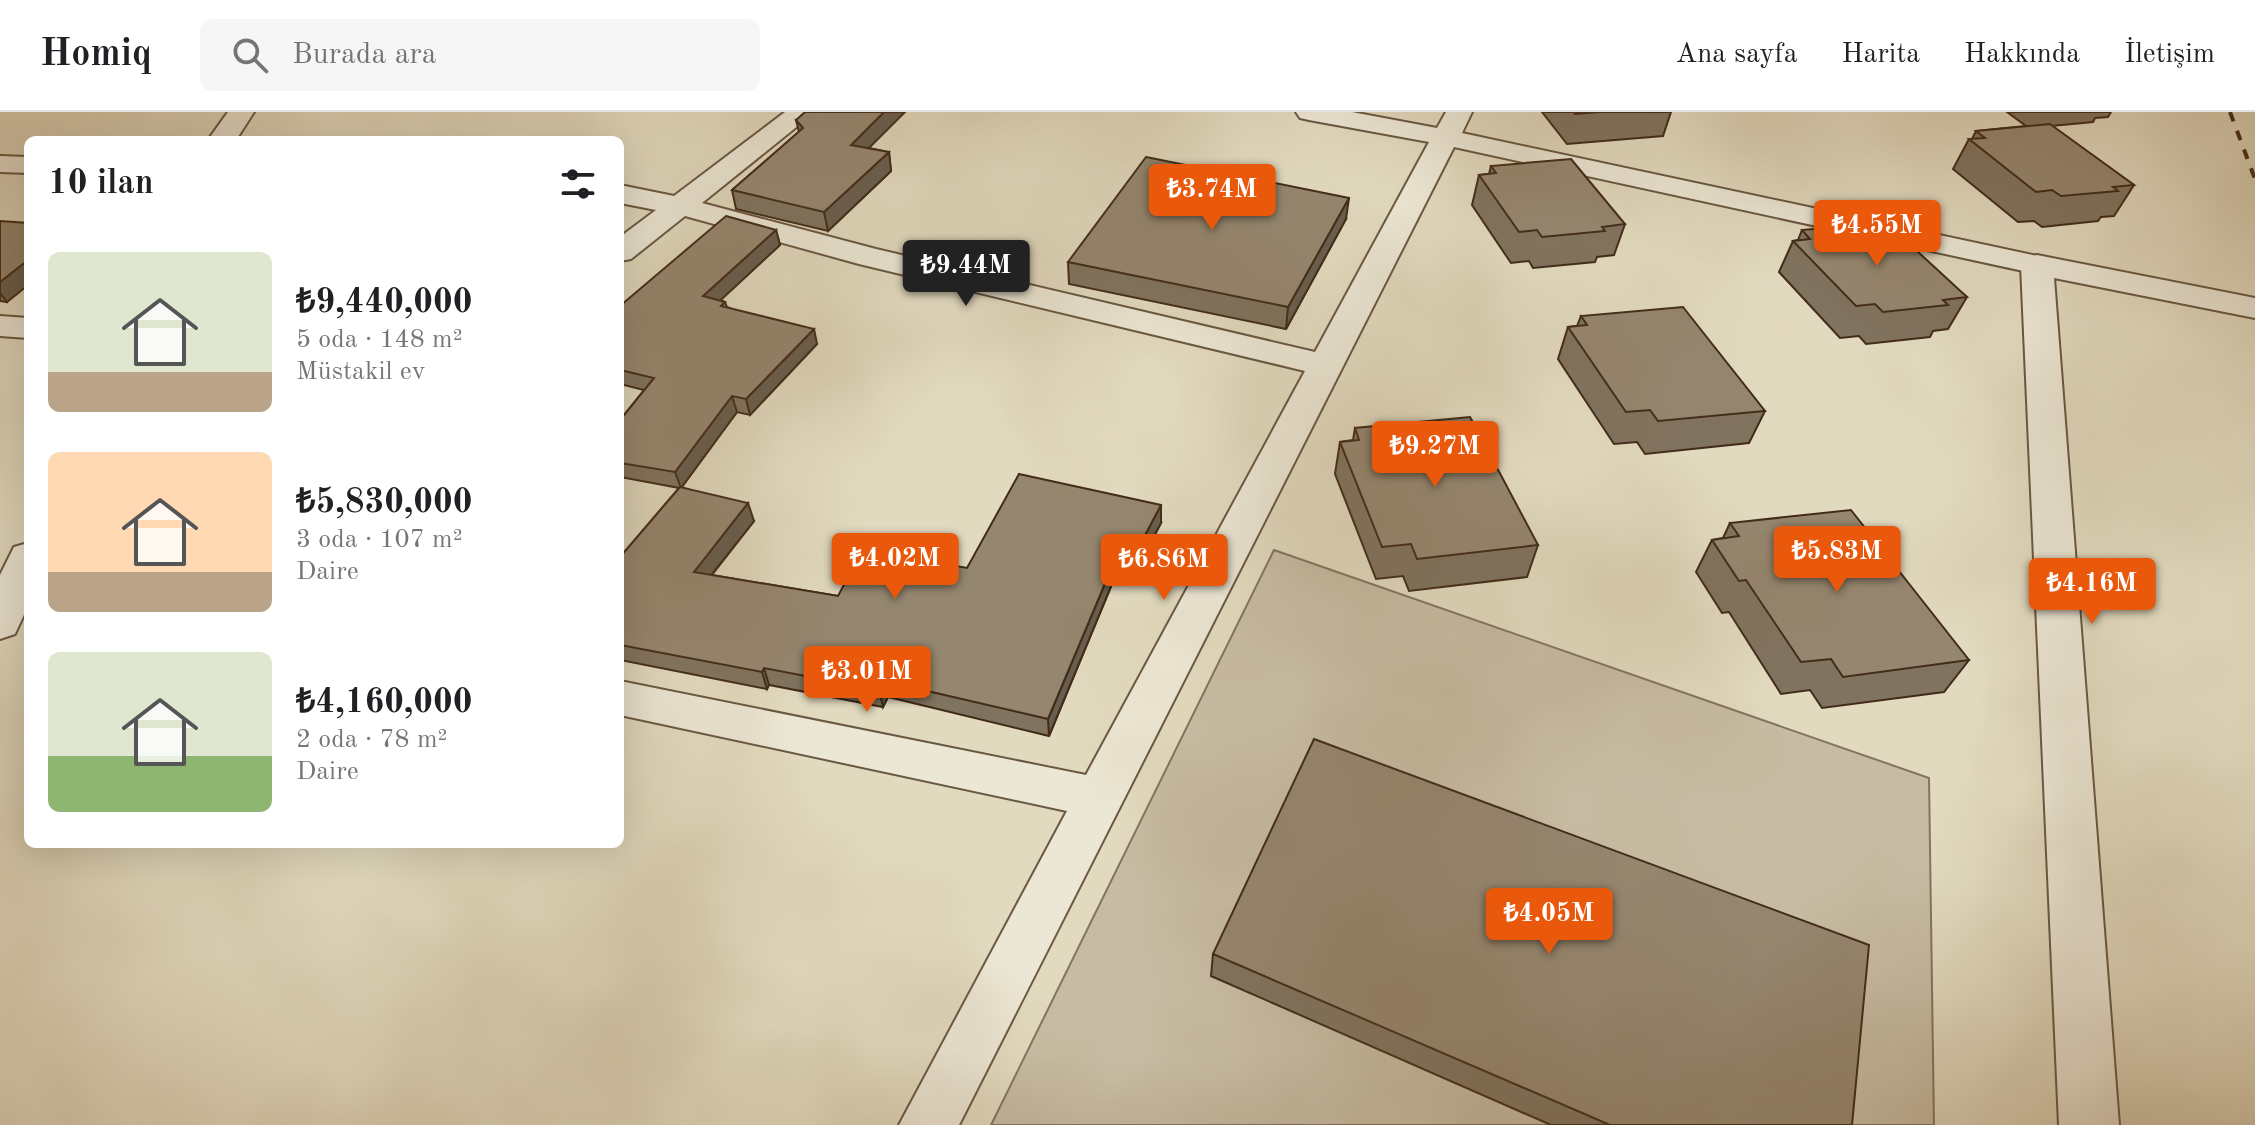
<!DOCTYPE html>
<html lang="tr">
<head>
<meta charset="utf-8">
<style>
	:root { --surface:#fff; --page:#f6f6f6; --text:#202124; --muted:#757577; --line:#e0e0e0; --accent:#ea580c }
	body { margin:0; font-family:"Old Standard TT",serif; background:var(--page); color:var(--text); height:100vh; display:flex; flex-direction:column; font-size:30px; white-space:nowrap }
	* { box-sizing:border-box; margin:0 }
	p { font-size:26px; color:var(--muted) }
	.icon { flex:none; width:44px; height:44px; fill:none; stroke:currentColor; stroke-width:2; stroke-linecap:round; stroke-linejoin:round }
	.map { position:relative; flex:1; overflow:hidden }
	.details { position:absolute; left:24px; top:24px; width:600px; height:712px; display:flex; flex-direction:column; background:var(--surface); border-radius:12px; box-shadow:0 8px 32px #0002 }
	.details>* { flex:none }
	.price { position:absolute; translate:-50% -68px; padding:0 18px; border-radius:8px; background:var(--accent); color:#fff; font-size:26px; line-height:52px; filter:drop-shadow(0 2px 4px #0008) }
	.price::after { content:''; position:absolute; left:50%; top:48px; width:24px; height:18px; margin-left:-12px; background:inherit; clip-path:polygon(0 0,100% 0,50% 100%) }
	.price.active { background:#222; color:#fff }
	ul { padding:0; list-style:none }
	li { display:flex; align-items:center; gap:24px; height:200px; padding:0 24px }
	li span { display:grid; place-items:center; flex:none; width:224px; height:160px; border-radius:12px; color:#555 }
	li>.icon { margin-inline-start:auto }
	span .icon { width:96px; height:96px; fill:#fffc; stroke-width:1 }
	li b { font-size:34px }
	h2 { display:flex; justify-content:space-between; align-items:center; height:96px; padding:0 24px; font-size:34px }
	header { display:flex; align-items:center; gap:48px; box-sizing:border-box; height:112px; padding:0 40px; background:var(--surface); border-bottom:2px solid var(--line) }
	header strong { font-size:38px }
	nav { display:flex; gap:44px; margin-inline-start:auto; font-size:28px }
	.search { width:560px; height:72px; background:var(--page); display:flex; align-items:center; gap:20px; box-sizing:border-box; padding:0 28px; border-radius:12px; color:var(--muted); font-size:30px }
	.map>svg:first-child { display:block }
</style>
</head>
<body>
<header>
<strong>Homiq</strong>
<div class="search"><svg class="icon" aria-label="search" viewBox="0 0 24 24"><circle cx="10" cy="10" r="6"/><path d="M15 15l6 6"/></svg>Burada ara</div>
<nav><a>Ana sayfa</a><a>Harita</a><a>Hakkında</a><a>İletişim</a></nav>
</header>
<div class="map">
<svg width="2255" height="1013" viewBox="0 0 2255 1013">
	<rect width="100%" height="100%" fill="#e2dabf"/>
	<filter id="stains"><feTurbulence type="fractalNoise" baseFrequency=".0025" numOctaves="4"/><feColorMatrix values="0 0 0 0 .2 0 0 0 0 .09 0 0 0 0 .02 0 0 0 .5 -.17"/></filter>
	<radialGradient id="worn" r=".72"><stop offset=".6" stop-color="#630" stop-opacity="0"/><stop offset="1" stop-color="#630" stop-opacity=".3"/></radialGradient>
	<!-- green -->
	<path fill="#c7bca3" stroke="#84745e" stroke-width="2" d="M 1274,438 L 1929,666 L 1934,1013 L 991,1013 Z"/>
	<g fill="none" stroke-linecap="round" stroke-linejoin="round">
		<!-- minor casing -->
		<g stroke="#6a5842" stroke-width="4">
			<g id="minor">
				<path d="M 228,0 L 254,0 L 236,28 L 208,28 Z"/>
				<path d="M 785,0 L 815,0 L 702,91 L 876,137 L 1315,240 L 1429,30 L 1309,8 L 1300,6 L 1296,0 L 1352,0 L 1437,16 L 1446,0 L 1472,0 L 1462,21 L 2037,144 L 2048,146 L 2053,153 L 2048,160 L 2037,162 L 1454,35 L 959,1013 L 899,1013 L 1067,699 L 620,603 L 620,569 L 1086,663 L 1305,259 L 859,152 L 685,104 L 631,147 L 620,149 L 620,125 L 656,98 L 620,91 L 620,73 L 674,84 Z"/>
				<path d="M 0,44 L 28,45 L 28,61 L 0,60 Z"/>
				<path d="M 0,204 L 28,206 L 28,226 L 0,224 Z"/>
				<path d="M 28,431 L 28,494 L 15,522 L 0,527 L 0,463 L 14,435 Z"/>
			</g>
		</g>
		<!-- tertiary casing -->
		<g stroke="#6a5842" stroke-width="4">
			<path id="tertiary" d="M 2037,143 L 2255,186 L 2255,206 L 2054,166 L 2119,1013 L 2059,1013 L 2021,153 L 2025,146 Z"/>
		</g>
		<!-- minor -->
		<use href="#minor" fill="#ece7d5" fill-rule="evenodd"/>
		<!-- tertiary -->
		<use href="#tertiary" fill="#ece7d5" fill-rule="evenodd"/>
		<!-- rail -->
		<path stroke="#422c19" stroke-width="4" stroke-dasharray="10 10" stroke-linecap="butt" d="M 2230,0 L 2255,67"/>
	</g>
	<!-- wall -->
	<g fill="#80735f" stroke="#422c19" stroke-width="2">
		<path d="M 1542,0 L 1671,0 L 1663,24 L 1567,32 Z"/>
		<path d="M 2007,0 L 2111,0 L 2108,5 L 2095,6 L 2093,10 L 2051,14 L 2134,73 L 2114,104 L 2101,105 L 2098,109 L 2042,115 L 2034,109 L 2018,110 L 1953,57 L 1969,27 L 1972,27 L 1976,19 L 2026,14 Z"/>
		<path d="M 796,8 L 869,36 L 889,40 L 891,59 L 828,119 L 736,97 L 732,78 L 799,20 Z"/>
		<path d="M 1491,54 L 1625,112 L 1614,143 L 1597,145 L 1595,150 L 1533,156 L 1529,149 L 1511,151 L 1472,93 L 1479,63 L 1489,62 Z"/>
		<path d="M 1346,107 L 1286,217 L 1069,172 L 1068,150 Z"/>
		<path d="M 0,109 L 7,190 L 0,189 Z"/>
		<path d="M 1879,117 L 1967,185 L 1948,217 L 1933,219 L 1930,225 L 1866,232 L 1859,224 L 1840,226 L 1779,160 L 1793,129 L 1798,128 L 1802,118 Z"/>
		<path d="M 776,118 L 780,133 L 720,188 L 725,190 L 727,195 L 817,232 L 750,303 L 737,300 L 682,375 L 754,409 L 712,463 L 838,484 L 967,456 L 1161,411 L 1133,464 L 1117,460 L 1049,624 L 888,585 L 883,595 L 769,573 L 767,577 L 620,548 L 620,445 L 679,376 L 620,365 L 620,308 L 644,278 L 620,272 L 620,194 Z"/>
		<path d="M 1581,204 L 1765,299 L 1749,331 L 1645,342 L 1637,330 L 1614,332 L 1558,247 L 1568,215 L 1577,214 Z"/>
		<path d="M 1355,316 L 1538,433 L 1527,465 L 1409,479 L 1403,464 L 1376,467 L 1335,362 L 1340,330 L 1353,328 Z"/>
		<path d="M 1730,411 L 1969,548 L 1944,580 L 1822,596 L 1810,578 L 1781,582 L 1729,500 L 1722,501 L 1696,460 L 1712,428 L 1723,426 Z"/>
		<path d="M 1213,842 L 1852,1013 L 1551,1013 L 1211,864 Z"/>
	</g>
	<!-- shaded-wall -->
	<g fill="#685e4e" stroke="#422c19" stroke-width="2">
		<path d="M 884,0 L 905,0 L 854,51 L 851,33 Z"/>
		<path d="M 889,40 L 891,59 L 828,119 L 824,100 Z"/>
		<path d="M 1349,86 L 1346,107 L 1286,217 L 1288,195 Z"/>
		<path d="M 776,118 L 780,133 L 708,200 L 703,184 Z"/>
		<path d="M 28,148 L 28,173 L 7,190 L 0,181 L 0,170 Z"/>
		<path d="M 814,217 L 817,232 L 750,303 L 746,287 Z"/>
		<path d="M 732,284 L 737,300 L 681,376 L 675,360 Z"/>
		<path d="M 748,391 L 754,409 L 700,477 L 694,460 Z"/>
		<path d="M 1161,393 L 1161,411 L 1133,464 L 1133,446 Z"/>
		<path d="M 1117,443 L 1117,460 L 1049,624 L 1048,607 Z"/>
		<path d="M 764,556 L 769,573 L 767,577 L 762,560 Z"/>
		<path d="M 884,569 L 888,585 L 883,595 L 879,578 Z"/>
	</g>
	<!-- building -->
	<g fill="#95866f" stroke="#422c19" stroke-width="2">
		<path d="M 805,0 L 884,0 L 851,33 L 889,40 L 824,100 L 732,78 L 803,16 L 796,8 Z"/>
		<path d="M 1574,0 L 1600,0 L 1575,2 Z"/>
		<path d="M 2050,12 L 2134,73 L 2113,75 L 2118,79 L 2061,84 L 2052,78 L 2036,80 L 1969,27 L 1985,26 L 1976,19 Z"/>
		<path d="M 1146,45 L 1349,86 L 1288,195 L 1068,150 Z"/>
		<path d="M 1571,47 L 1625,112 L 1602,115 L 1605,119 L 1542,125 L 1537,118 L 1519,120 L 1479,63 L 1496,61 L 1491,54 Z"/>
		<path d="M 726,104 L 776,118 L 703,184 L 725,190 L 721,194 L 814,217 L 746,287 L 732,284 L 675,360 L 620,351 L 620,308 L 654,266 L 620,258 L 620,194 Z"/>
		<path d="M 0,109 L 28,111 L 28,148 L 0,170 Z"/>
		<path d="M 1873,112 L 1879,117 L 1892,116 L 1967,185 L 1943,188 L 1948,193 L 1883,200 L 1875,192 L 1856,194 L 1793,129 L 1810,127 L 1802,118 Z"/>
		<path d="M 1683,195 L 1765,299 L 1658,309 L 1650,298 L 1626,300 L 1568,215 L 1587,213 L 1581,204 Z"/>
		<path d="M 1470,305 L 1538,433 L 1417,447 L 1411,432 L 1382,435 L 1340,330 L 1359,328 L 1355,316 Z"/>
		<path d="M 1019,362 L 1161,393 L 1133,446 L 1117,443 L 1048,607 L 884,569 L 879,578 L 764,556 L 762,560 L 620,533 L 620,445 L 680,375 L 748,391 L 694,460 L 838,484 L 863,437 L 967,456 Z"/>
		<path d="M 1851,398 L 1969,548 L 1843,565 L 1831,547 L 1801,550 L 1746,468 L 1739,469 L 1712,428 L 1739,424 L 1730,411 Z"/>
		<path d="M 1314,627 L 1869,833 L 1852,1013 L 1610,1013 L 1213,842 Z"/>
	</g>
	<rect width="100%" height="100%" filter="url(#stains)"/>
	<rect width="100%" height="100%" fill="url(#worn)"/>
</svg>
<b class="price" style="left:1212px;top:120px">₺3.74M</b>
<b class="price" style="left:1877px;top:156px">₺4.55M</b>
<b class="price active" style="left:966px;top:196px">₺9.44M</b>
<b class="price" style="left:1435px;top:377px">₺9.27M</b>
<b class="price" style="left:1837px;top:482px">₺5.83M</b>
<b class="price" style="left:895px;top:489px">₺4.02M</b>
<b class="price" style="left:1164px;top:490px">₺6.86M</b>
<b class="price" style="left:2092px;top:514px">₺4.16M</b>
<b class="price" style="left:867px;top:602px">₺3.01M</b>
<b class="price" style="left:1549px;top:844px">₺4.05M</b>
<section class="details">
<h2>10 ilan<svg class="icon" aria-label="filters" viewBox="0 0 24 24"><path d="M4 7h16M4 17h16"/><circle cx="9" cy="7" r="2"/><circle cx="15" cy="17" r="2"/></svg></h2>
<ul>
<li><span style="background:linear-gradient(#dfe7d0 75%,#b9a48a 0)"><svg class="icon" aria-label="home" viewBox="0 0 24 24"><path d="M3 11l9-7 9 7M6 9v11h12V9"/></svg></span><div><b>₺9,440,000</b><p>5 oda · 148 m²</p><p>Müstakil ev</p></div></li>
<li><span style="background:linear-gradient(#ffd9b3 75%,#b9a48a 0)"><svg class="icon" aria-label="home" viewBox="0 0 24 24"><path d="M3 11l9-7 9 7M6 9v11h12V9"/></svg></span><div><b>₺5,830,000</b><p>3 oda · 107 m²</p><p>Daire</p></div></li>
<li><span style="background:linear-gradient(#dfe7d0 65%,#8fb573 0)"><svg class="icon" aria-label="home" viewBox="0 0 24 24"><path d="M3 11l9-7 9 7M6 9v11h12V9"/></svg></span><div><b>₺4,160,000</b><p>2 oda · 78 m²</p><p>Daire</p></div></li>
</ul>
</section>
</div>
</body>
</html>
